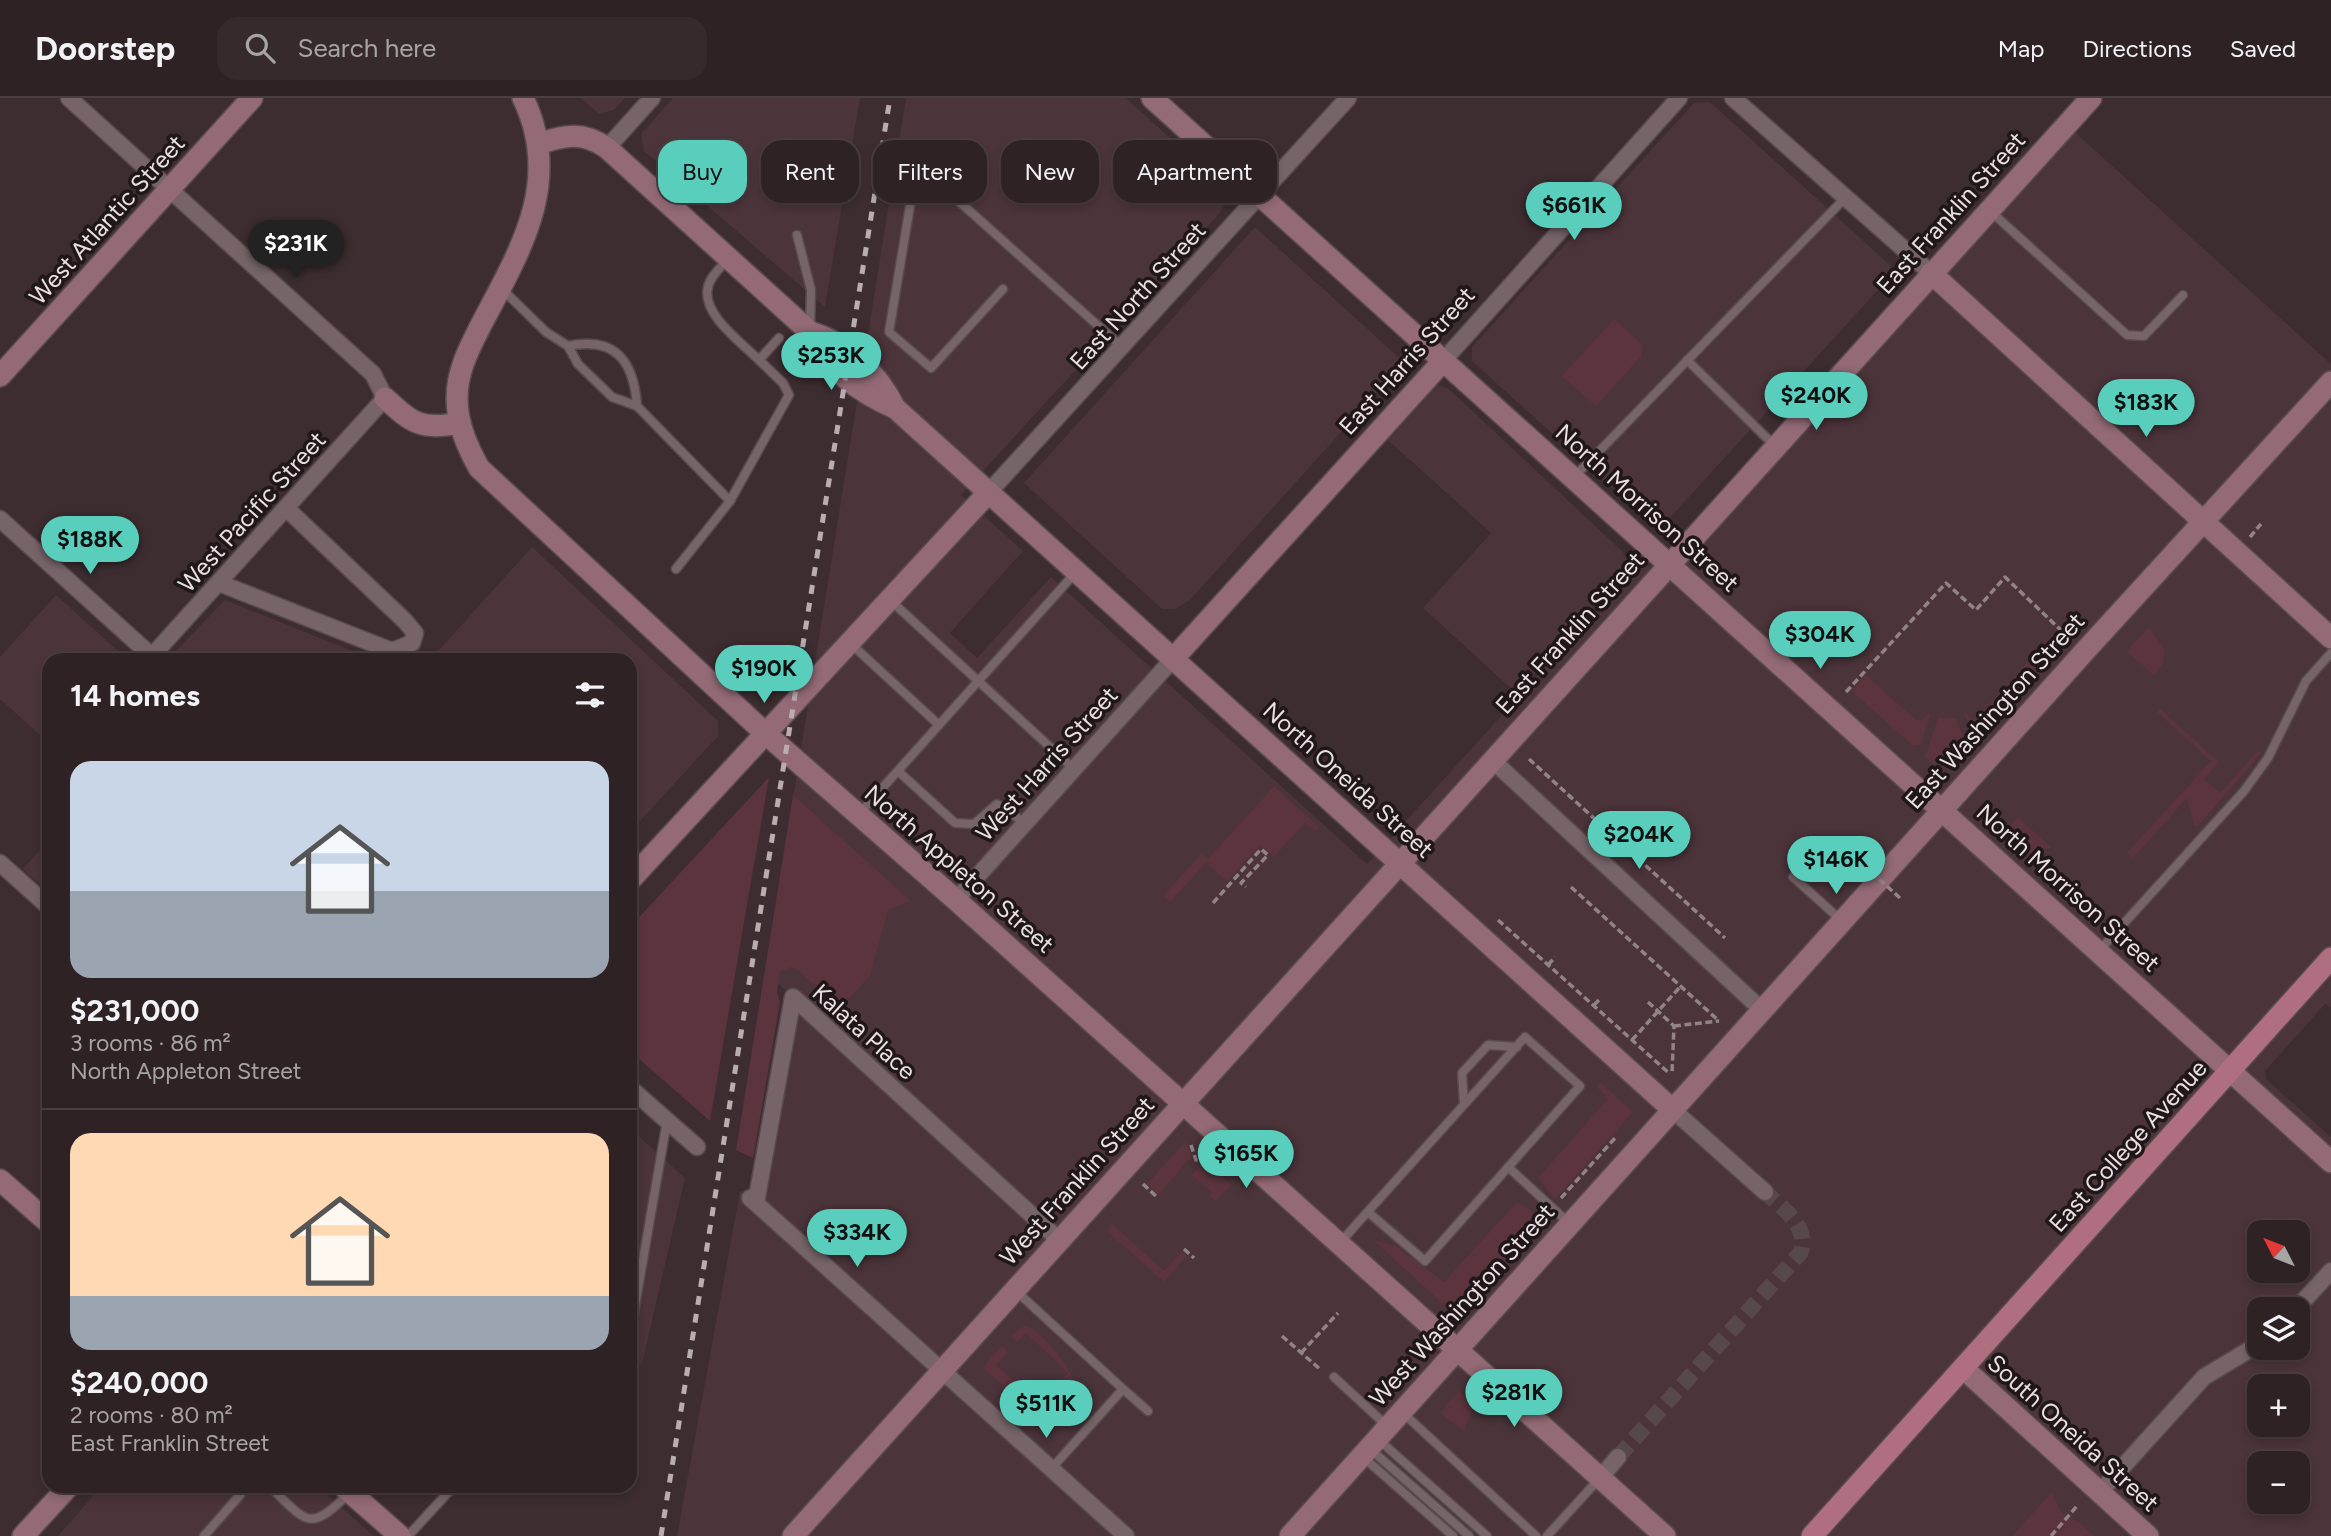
<!DOCTYPE html>
<html lang="en">
<head>
<meta charset="utf-8">
<style>
	:root { --surface:#2e2224; --page:#362a2c; --text:#f1f3f6; --muted:#a7a4a6; --line:#493f41; --accent:#5acebd }
	body { margin:0; font-family:Figtree,sans-serif; background:var(--page); color:var(--text); height:100vh; display:flex; flex-direction:column; font-size:26px; white-space:nowrap }
	* { box-sizing:border-box; margin:0 }
	p { font-size:23px; color:var(--muted) }
	.icon { flex:none; width:38px; height:38px; fill:none; stroke:currentColor; stroke-width:2; stroke-linecap:round; stroke-linejoin:round }
	.map { position:relative; flex:1; overflow:hidden }
	.sheet { position:absolute; left:42px; top:555px; width:595px; height:840px; display:flex; flex-direction:column; background:var(--surface); border-radius:21px; box-shadow:0 4px 10px #0003,0 0 0 2px var(--line) }
	.sheet>* { flex:none }
	.hud { position:absolute; left:658px; top:42px; width:665px; height:63px; display:flex; gap:14px }
	.needle { width:46px; rotate:312deg }
	.tools { position:absolute; left:2247px; top:1122px; display:grid; gap:14px }
	.tools a { display:grid; place-items:center; width:63px; height:63px; border-radius:14px; background:var(--surface); box-shadow:0 4px 10px #0003,0 0 0 2px var(--line); font-size:35px }
	.price { position:absolute; translate:-50% -60px; padding:0 16px; border-radius:24px; background:var(--accent); color:#111; font-size:23px; line-height:46px; filter:drop-shadow(0 2px 4px #0008) }
	.price::after { content:''; position:absolute; left:50%; top:42px; width:21px; height:16px; margin-left:-10px; background:inherit; clip-path:polygon(0 0,100% 0,50% 100%) }
	.price.selected { background:#222; color:#fff }
	ul { padding:0; list-style:none }
	li { display:grid; align-content:center; gap:14px; height:371px; padding:0 28px }
	li+li { border-top:2px solid var(--line) }
	li span { display:grid; place-items:center; height:217px; border-radius:21px; color:#555 }
	li>.icon { margin-inline-start:auto }
	span .icon { width:126px; height:126px; fill:#fffc; stroke-width:1 }
	li b { font-size:30px }
	h2 { display:flex; justify-content:space-between; align-items:center; height:84px; padding:0 28px; font-size:30px }
	.chip { padding:0 24px; border-radius:21px; background:var(--surface); box-shadow:0 4px 10px #0003,0 0 0 2px var(--line); font-size:24px; line-height:63px }
	.chip.selected { background:var(--accent); color:#111 }
	header { display:flex; align-items:center; gap:42px; box-sizing:border-box; height:98px; padding:0 35px; background:var(--surface); border-bottom:2px solid var(--line) }
	header strong { font-size:33px }
	nav { display:flex; gap:38px; margin-inline-start:auto; font-size:24px }
	.search { width:490px; height:63px; background:var(--page); display:flex; align-items:center; gap:18px; box-sizing:border-box; padding:0 24px; border-radius:21px; color:var(--muted); font-size:26px }
	.map>svg:first-child { display:block }
</style>
</head>
<body>
<header>
<strong>Doorstep</strong>
<div class="search"><svg class="icon" aria-label="search" viewBox="0 0 24 24"><circle cx="10" cy="10" r="6"/><path d="M15 15l6 6"/></svg>Search here</div>
<nav><a>Map</a><a>Directions</a><a>Saved</a></nav>
</header>
<div class="map">
<svg width="2331" height="1438" viewBox="0 0 2331 1438">
	<rect width="100%" height="100%" fill="#3d2d30"/>
	<!-- built -->
	<g fill="#4b343a" fill-rule="evenodd">
		<path d="M 581,0 L 625,0 L 614,12 L 599,16 Z"/>
		<path d="M 673,0 L 860,0 L 825,209 L 644,53 L 641,36 Z"/>
		<path d="M 906,0 L 1126,0 L 1224,89 L 1228,100 L 1219,116 L 961,397 L 1023,453 L 950,535 L 977,560 L 1051,479 L 1367,766 L 1635,470 L 1670,465 L 2067,27 L 2331,266 L 2331,910 L 2325,906 L 2265,973 L 2266,981 L 2331,1039 L 2331,1438 L 677,1438 L 740,1093 L 755,1104 L 793,899 L 765,874 ZM 2259,1134 L 2298,1134 L 2298,1172 L 2259,1172 ZM 2259,1211 L 2298,1211 L 2298,1250 L 2259,1250 ZM 2259,1288 L 2298,1288 L 2298,1326 L 2259,1326 ZM 2259,1365 L 2298,1365 L 2298,1404 L 2259,1404 Z"/>
		<path d="M 1710,4 L 1891,168 L 1887,182 L 1667,423 L 1652,426 L 1472,263 L 1472,249 L 1694,5 Z"/>
		<path d="M 1255,129 L 1404,264 L 1190,502 L 1175,511 L 1162,511 L 1024,385 Z"/>
		<path d="M 1437,287 L 1448,290 L 1623,454 L 1629,467 L 1517,596 L 1423,510 L 1491,435 L 1388,342 Z"/>
		<path d="M 532,449 L 718,623 L 718,638 L 630,734 L 630,562 L 430,562 Z"/>
		<path d="M 56,497 L 128,562 L 49,562 L 49,645 L 0,601 L 0,559 Z"/>
		<path d="M 225,502 L 375,562 L 181,562 L 174,555 Z"/>
		<path d="M 49,742 L 49,795 L 23,771 Z"/>
		<path d="M 630,1030 L 685,1080 L 642,1266 L 630,1264 Z"/>
		<path d="M 102,1388 L 317,1388 L 374,1438 L 58,1438 Z"/>
	</g>
	<!-- green -->
	<g fill="#5b343e">
		<path d="M 1614,221 L 1643,247 L 1642,257 L 1596,308 L 1562,278 Z"/>
		<path d="M 2149,529 L 2165,553 L 2163,566 L 2154,578 L 2127,553 Z"/>
		<path d="M 2053,536 L 2062,538 L 1975,635 L 1971,634 L 1963,613 L 1973,622 L 1976,621 Z"/>
		<path d="M 1866,577 L 1916,622 L 1921,623 L 1928,616 L 1930,617 L 1921,646 L 1913,648 L 1852,593 Z"/>
		<path d="M 2160,611 L 2219,664 L 2204,681 L 2220,695 L 2258,653 L 2261,655 L 2198,728 L 2194,727 L 2187,700 L 2133,760 L 2127,755 L 2211,663 L 2157,614 Z"/>
		<path d="M 1938,620 L 1956,620 L 1966,646 L 1948,666 L 1933,666 L 1925,659 Z"/>
		<path d="M 769,679 L 710,1023 L 630,953 L 630,829 Z"/>
		<path d="M 1274,688 L 1319,729 L 1315,733 L 1305,725 L 1274,759 L 1260,747 L 1227,783 L 1206,765 L 1170,804 L 1163,798 L 1201,756 L 1208,761 Z"/>
		<path d="M 793,697 L 911,803 L 888,812 L 870,878 L 842,908 L 837,908 L 798,872 L 790,869 L 780,874 L 777,894 L 780,904 L 753,1060 L 736,1052 Z"/>
		<path d="M 2018,719 L 2052,750 L 2036,752 L 2030,757 L 2005,734 Z"/>
		<path d="M 1600,984 L 1633,1014 L 1555,1101 L 1538,1080 L 1608,1001 L 1598,990 Z"/>
		<path d="M 1184,1045 L 1188,1047 L 1192,1061 L 1187,1063 L 1159,1097 L 1147,1086 Z"/>
		<path d="M 1200,1068 L 1211,1069 L 1231,1087 L 1216,1103 L 1210,1097 L 1212,1094 L 1192,1077 Z"/>
		<path d="M 1517,1104 L 1540,1118 L 1466,1203 L 1442,1205 L 1373,1142 L 1396,1148 L 1444,1184 Z"/>
		<path d="M 1112,1126 L 1164,1173 L 1182,1154 L 1187,1158 L 1164,1184 L 1108,1134 Z"/>
		<path d="M 1025,1227 C 1048,1235 1077,1281 1083,1304 L 1068,1320 L 1065,1317 L 1075,1287 L 1068,1294 L 1059,1286 L 1068,1275 L 1026,1235 L 1017,1244 L 1011,1238 Z"/>
		<path d="M 1002,1248 L 1008,1254 L 996,1267 L 1027,1295 L 1021,1302 L 1027,1307 L 982,1270 Z"/>
		<path d="M 1459,1293 L 1474,1307 L 1464,1333 L 1440,1315 Z"/>
		<path d="M 2052,1394 L 2061,1415 L 2079,1424 L 2094,1438 L 2012,1438 Z"/>
	</g>
	<g fill="none" stroke-linecap="round" stroke-linejoin="round">
		<!-- street-tunnel -->
		<path stroke="#57484b" stroke-width="16" stroke-dasharray="16 8" stroke-linecap="butt" d="M 1618,1359 L 1801,1154 C 1809,1127 1782,1110 1765,1094"/>
		<!-- lane casing -->
		<g stroke="#574a4d" stroke-width="11">
			<g id="lane">
				<path d="M 1989,112 L 2127,237 L 2144,238 L 2183,197"/>
				<path d="M 797,137 L 811,192 L 810,231"/>
				<path d="M 727,162 C 720,170 710,179 708,189 C 701,216 742,245 759,262"/>
				<path d="M 502,191 L 546,234 L 568,248 L 578,266 L 612,299 L 637,308 L 730,403"/>
				<path d="M 1003,191 L 931,270 L 889,234 L 917,66 L 1123,250"/>
				<path d="M 568,248 C 616,238 634,264 637,308"/>
				<path d="M 1687,262 L 1775,348"/>
				<path d="M 1575,378 L 1846,99"/>
				<path d="M 676,471 L 730,403 L 789,297 L 783,285 L 759,262 L 779,240"/>
				<path d="M 890,502 L 1074,671"/>
				<path d="M 850,545 L 939,627"/>
				<path d="M 898,673 L 955,725 L 974,726 L 997,706 L 1025,725"/>
				<path d="M 860,715 L 1076,474"/>
				<path d="M 1793,779 L 1842,823"/>
				<path d="M 2098,854 L 2244,693 L 2268,660 L 2306,583 L 2331,555"/>
				<path d="M 1464,1006 L 1462,975 L 1488,947 L 1517,949"/>
				<path d="M 1508,1069 L 1570,1126"/>
				<path d="M 1340,1145 L 1354,1129 L 1525,939 L 1580,988 L 1425,1163 L 1368,1114"/>
				<path d="M 1016,1193 L 1123,1291 L 1051,1371"/>
				<path d="M 630,1237 L 667,1023"/>
				<path d="M 1334,1279 L 1386,1327"/>
				<path d="M 1123,1291 L 1148,1313"/>
				<path d="M 1402,1314 L 1536,1438"/>
				<path d="M 1379,1342 L 1487,1438"/>
				<path d="M 1369,1350 L 1469,1438"/>
				<path d="M 1363,1359 L 1453,1438"/>
				<path d="M 269,1388 C 306,1422 308,1437 348,1396"/>
				<path d="M 204,1438 L 240,1397 L 230,1388"/>
				<path d="M 408,1438 L 454,1388"/>
				<path d="M 1547,1438 L 1599,1381"/>
			</g>
		</g>
		<!-- street casing -->
		<g stroke="#574a4d" stroke-width="19">
			<g id="street">
				<path d="M 69,0 L 373,276 L 385,300 L 152,558"/>
				<path d="M 1733,0 L 1931,175"/>
				<path d="M 607,50 L 652,0"/>
				<path d="M 1443,263 L 1679,0"/>
				<path d="M 989,394 L 1348,0"/>
				<path d="M 0,421 L 156,562"/>
				<path d="M 219,485 L 392,553 L 412,545 L 415,535 L 405,523 L 286,410"/>
				<path d="M 1491,661 L 1762,912"/>
				<path d="M 0,765 L 49,809"/>
				<path d="M 956,802 L 1173,561"/>
				<path d="M 630,990 L 697,1049"/>
				<path d="M 1673,1012 L 1765,1094"/>
				<path d="M 750,1100 L 1126,1438"/>
				<path d="M 756,1105 L 793,899 L 1058,1141"/>
				<path d="M 2296,1211 L 2331,1173"/>
				<path d="M 1600,1380 L 1618,1359"/>
				<path d="M 2100,1394 L 2204,1279 L 2259,1246"/>
			</g>
		</g>
		<!-- secondary casing -->
		<g stroke="#574a4d" stroke-width="24">
			<g id="secondary">
				<path d="M 523,0 C 563,83 521,151 482,225 C 470,249 457,272 457,300 C 457,326 467,348 479,370 L 766,636 L 956,802 L 1665,1438"/>
				<path d="M 1152,0 L 2331,1064"/>
				<path d="M 538,46 C 565,37 583,33 607,50 L 810,234 C 826,270 860,295 895,310 L 1673,1012"/>
				<path d="M 1931,175 L 2331,540"/>
				<path d="M 810,234 C 848,245 878,276 895,310"/>
				<path d="M 0,278 L 252,0"/>
				<path d="M 385,300 C 413,326 421,332 460,325"/>
				<path d="M 1173,561 L 1443,263"/>
				<path d="M 630,782 L 989,394"/>
				<path d="M 0,1082 L 49,1125"/>
				<path d="M 1963,1270 L 2148,1438"/>
				<path d="M 343,1388 L 400,1438"/>
				<path d="M 23,1438 L 69,1388"/>
				<path d="M 793,1438 L 2091,0"/>
				<path d="M 1290,1438 L 2085,553 L 2331,284"/>
			</g>
		</g>
		<!-- primary casing -->
		<g stroke="#574a4d" stroke-width="24">
			<path id="primary" d="M 1812,1438 L 2331,860"/>
		</g>
		<!-- path -->
		<g stroke="#918386" stroke-width="3.5" stroke-dasharray="7 3.5" stroke-linecap="butt">
			<path d="M 2250,439 L 2261,426"/>
			<path d="M 1846,594 L 1946,485 L 1976,512 L 2005,479 L 2066,537"/>
			<path d="M 1529,661 L 1725,840"/>
			<path d="M 1571,789 L 1719,923"/>
			<path d="M 1213,805 L 1261,751 L 1268,757 L 1241,785 L 1246,789"/>
			<path d="M 1498,822 L 1670,976"/>
			<path d="M 1548,867 L 1555,859"/>
			<path d="M 1648,904 L 1674,928 L 1672,975"/>
			<path d="M 1594,907 L 1600,901"/>
			<path d="M 1674,928 L 1719,923"/>
			<path d="M 1632,942 L 1680,889"/>
			<path d="M 1191,1047 L 1196,1062 L 1213,1066"/>
			<path d="M 1143,1086 L 1157,1099"/>
			<path d="M 1561,1100 L 1616,1039"/>
			<path d="M 1184,1151 L 1194,1160"/>
			<path d="M 1282,1238 L 1321,1272"/>
			<path d="M 1301,1255 L 1338,1215"/>
			<path d="M 1027,1314 L 1031,1311"/>
			<path d="M 2051,1438 L 2077,1408"/>
		</g>
		<!-- lane -->
		<use href="#lane" stroke="#766468" stroke-width="8"/>
		<!-- street -->
		<use href="#street" stroke="#766468" stroke-width="16"/>
		<!-- secondary -->
		<use href="#secondary" stroke="#936a75" stroke-width="21"/>
		<!-- primary -->
		<use href="#primary" stroke="#b06f81" stroke-width="21"/>
		<!-- rail -->
		<path stroke="#b9adb0" stroke-width="5" stroke-dasharray="9 9" stroke-linecap="butt" d="M 661,1438 L 890,0"/>
		<!-- path-bridge -->
		<path stroke="#918386" stroke-width="3.5" stroke-dasharray="7 3.5" stroke-linecap="butt" d="M 1856,760 L 1900,800"/>
	</g>
	<g text-anchor="middle" stroke-width="7" stroke-linejoin="round" paint-order="stroke">
		<!-- street labels -->
		<g font-size="24" fill="#eae0e2" stroke="#1f1719">
			<text transform="translate(1951 115) rotate(-48)" y="8">East Franklin Street</text>
			<text transform="translate(107 122) rotate(-48)" y="8">West Atlantic Street</text>
			<text transform="translate(1138 198) rotate(-48)" y="8">East North Street</text>
			<text transform="translate(1407 263) rotate(-48)" y="8">East Harris Street</text>
			<text transform="translate(1647 410) rotate(42)" y="8">North Morrison Street</text>
			<text transform="translate(252 414) rotate(-48)" y="8">West Pacific Street</text>
			<text transform="translate(1570 535) rotate(-48)" y="8">East Franklin Street</text>
			<text transform="translate(1995 613) rotate(-48)" y="8">East Washington Street</text>
			<text transform="translate(1047 666) rotate(-48)" y="8">West Harris Street</text>
			<text transform="translate(1348 682) rotate(42)" y="8">North Oneida Street</text>
			<text transform="translate(959 771) rotate(41)" y="8">North Appleton Street</text>
			<text transform="translate(2068 790) rotate(42)" y="8">North Morrison Street</text>
			<text transform="translate(864 934) rotate(42)" y="8">Kalata Place</text>
			<text transform="translate(2128 1048) rotate(-48)" y="8">East College Avenue</text>
			<text transform="translate(1077 1083) rotate(-48)" y="8">West Franklin Street</text>
			<text transform="translate(1462 1207) rotate(-48)" y="8">West Washington Street</text>
			<text transform="translate(2073 1335) rotate(42)" y="8">South Oneida Street</text>
		</g>
	</g>
</svg>
<div class="tools">
<a><svg class="needle" viewBox="-14 -14 28 28"><path d="M0-13l5 13h-10z" fill="#e53935"/><path d="M0 13l5-13h-10z" fill="#a7a4a6"/></svg></a>
<a><svg class="icon" aria-label="layers" viewBox="0 0 24 24"><path d="M12 4l9 5-9 5-9-5zM3 14l9 5 9-5"/></svg></a>
<a>+</a>
<a>−</a>
</div>
<b class="price" style="left:1574px;top:144px">$661K</b>
<b class="price selected" style="left:296px;top:182px">$231K</b>
<b class="price" style="left:831px;top:294px">$253K</b>
<b class="price" style="left:1816px;top:334px">$240K</b>
<b class="price" style="left:2146px;top:341px">$183K</b>
<b class="price" style="left:90px;top:478px">$188K</b>
<b class="price" style="left:1820px;top:573px">$304K</b>
<b class="price" style="left:764px;top:607px">$190K</b>
<b class="price" style="left:1639px;top:773px">$204K</b>
<b class="price" style="left:1836px;top:798px">$146K</b>
<b class="price" style="left:1246px;top:1092px">$165K</b>
<b class="price" style="left:857px;top:1171px">$334K</b>
<b class="price" style="left:1514px;top:1331px">$281K</b>
<b class="price" style="left:1046px;top:1342px">$511K</b>
<div class="hud">
<a class="chip selected">Buy</a>
<a class="chip">Rent</a>
<a class="chip">Filters</a>
<a class="chip">New</a>
<a class="chip">Apartment</a>
</div>
<section class="sheet">
<h2>14 homes<svg class="icon" aria-label="filters" viewBox="0 0 24 24"><path d="M4 7h16M4 17h16"/><circle cx="9" cy="7" r="2"/><circle cx="15" cy="17" r="2"/></svg></h2>
<ul>
<li><span style="background:linear-gradient(#c9d6e8 60%,#9aa5b1 0)"><svg class="icon" aria-label="home" viewBox="0 0 24 24"><path d="M3 11l9-7 9 7M6 9v11h12V9"/></svg></span><div><b>$231,000</b><p>3 rooms · 86 m²</p><p>North Appleton Street</p></div></li>
<li><span style="background:linear-gradient(#ffd9b3 75%,#9aa5b1 0)"><svg class="icon" aria-label="home" viewBox="0 0 24 24"><path d="M3 11l9-7 9 7M6 9v11h12V9"/></svg></span><div><b>$240,000</b><p>2 rooms · 80 m²</p><p>East Franklin Street</p></div></li>
</ul>
</section>
</div>
</body>
</html>
